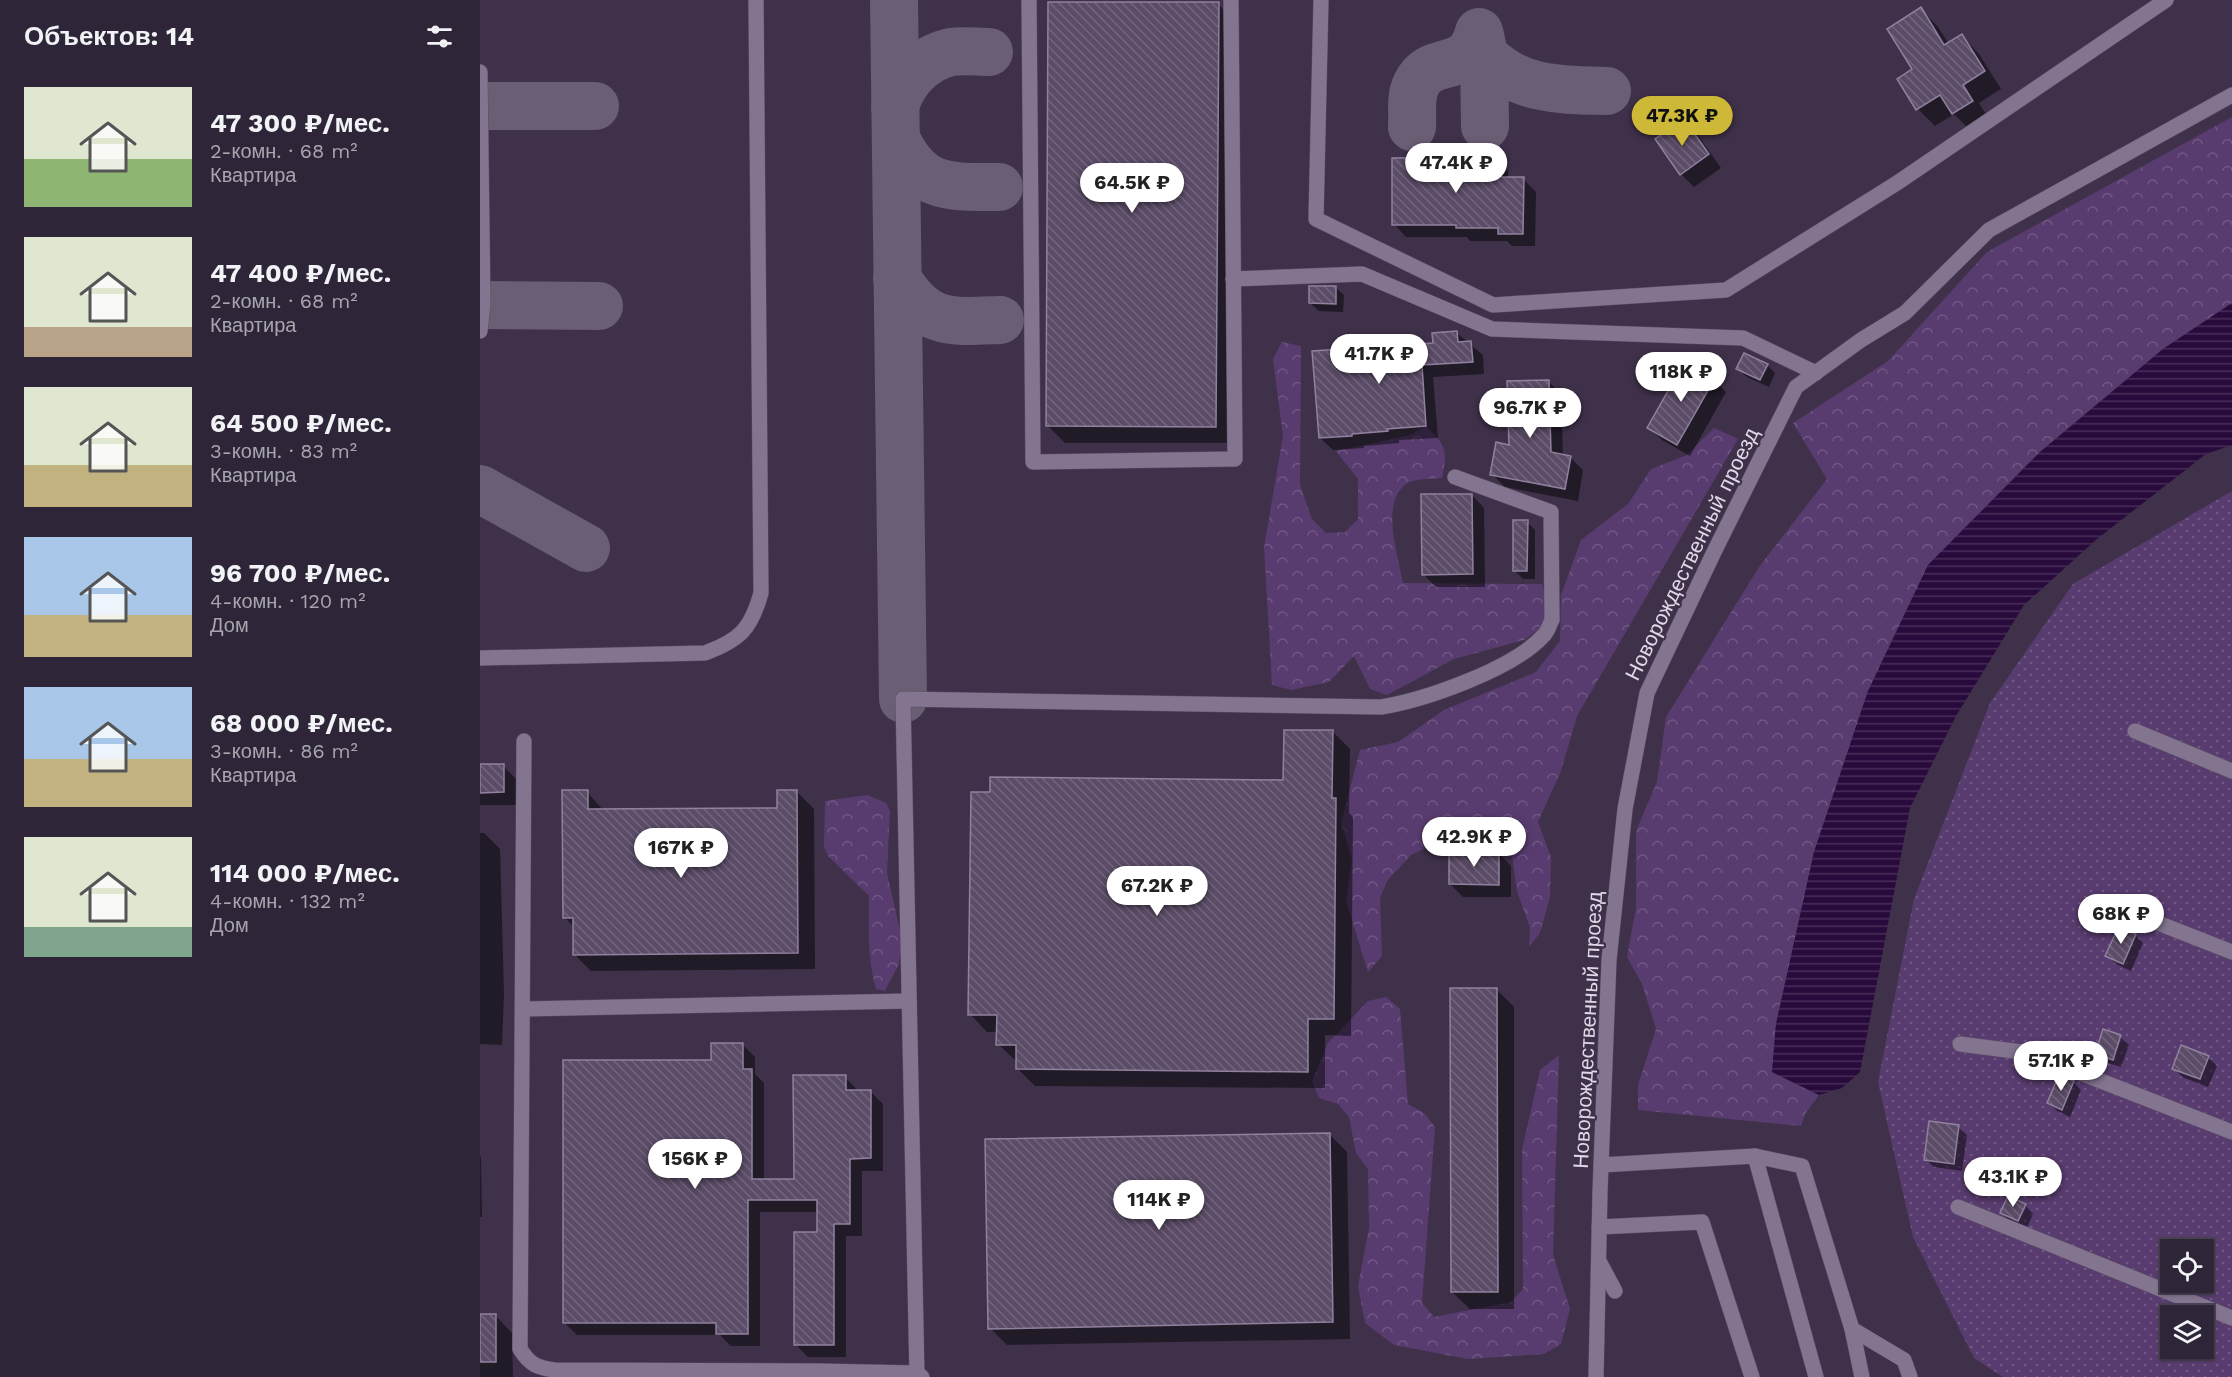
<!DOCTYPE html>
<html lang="ru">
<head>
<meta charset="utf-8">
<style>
	:root { --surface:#2f2538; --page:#3b3143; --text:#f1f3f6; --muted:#a7a5ae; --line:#4a4253; --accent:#ceb837 }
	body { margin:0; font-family:"Work Sans",sans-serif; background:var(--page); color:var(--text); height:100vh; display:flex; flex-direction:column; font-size:22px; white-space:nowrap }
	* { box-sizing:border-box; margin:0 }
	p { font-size:20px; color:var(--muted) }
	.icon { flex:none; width:33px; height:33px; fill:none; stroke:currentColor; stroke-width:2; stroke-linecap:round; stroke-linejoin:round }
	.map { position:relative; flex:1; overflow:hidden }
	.details { display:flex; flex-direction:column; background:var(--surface); width:480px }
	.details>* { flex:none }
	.fabs { position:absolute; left:1680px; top:1239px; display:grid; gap:12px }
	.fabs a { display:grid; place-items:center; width:54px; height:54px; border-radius:0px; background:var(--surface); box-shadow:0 2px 4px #0004,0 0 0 2px var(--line); font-size:30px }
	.price { position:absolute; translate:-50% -51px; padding:0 14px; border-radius:21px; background:#fff; color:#222; font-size:20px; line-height:39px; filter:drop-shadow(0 2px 3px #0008) }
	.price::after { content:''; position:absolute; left:50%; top:36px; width:18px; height:14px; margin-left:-9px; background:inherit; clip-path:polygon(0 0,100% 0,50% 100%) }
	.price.on { background:var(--accent); color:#111 }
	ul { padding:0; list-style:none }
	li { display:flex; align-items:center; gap:18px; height:150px; padding:0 24px }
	li span { display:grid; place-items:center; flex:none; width:168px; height:120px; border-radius:0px; color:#555 }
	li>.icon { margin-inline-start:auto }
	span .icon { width:72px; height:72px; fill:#fffc; stroke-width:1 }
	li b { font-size:26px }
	h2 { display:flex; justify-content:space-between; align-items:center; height:72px; padding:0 24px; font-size:26px }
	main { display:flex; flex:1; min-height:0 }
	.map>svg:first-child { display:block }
</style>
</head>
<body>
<main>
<section class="details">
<h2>Объектов: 14<svg class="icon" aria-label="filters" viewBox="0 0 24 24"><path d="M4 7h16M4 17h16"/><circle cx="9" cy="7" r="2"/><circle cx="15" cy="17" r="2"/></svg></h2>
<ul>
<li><span style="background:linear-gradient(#dfe7d0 60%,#8fb573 0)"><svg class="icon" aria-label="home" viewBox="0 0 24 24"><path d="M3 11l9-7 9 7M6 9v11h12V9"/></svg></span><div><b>47 300 ₽/мес.</b><p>2-комн. · 68 m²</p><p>Квартира</p></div></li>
<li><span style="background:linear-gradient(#dfe7d0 75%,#b9a48a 0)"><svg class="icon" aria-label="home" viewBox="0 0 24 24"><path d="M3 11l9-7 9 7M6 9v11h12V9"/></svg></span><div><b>47 400 ₽/мес.</b><p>2-комн. · 68 m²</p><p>Квартира</p></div></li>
<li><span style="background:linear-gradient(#dfe7d0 65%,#c2b280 0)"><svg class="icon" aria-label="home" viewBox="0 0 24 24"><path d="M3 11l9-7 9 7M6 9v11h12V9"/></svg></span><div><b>64 500 ₽/мес.</b><p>3-комн. · 83 m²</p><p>Квартира</p></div></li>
<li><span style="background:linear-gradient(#a9c7e8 65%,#c2b280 0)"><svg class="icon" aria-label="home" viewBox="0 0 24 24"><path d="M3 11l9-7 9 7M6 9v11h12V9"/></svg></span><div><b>96 700 ₽/мес.</b><p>4-комн. · 120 m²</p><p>Дом</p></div></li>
<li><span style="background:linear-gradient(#a9c7e8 60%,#c2b280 0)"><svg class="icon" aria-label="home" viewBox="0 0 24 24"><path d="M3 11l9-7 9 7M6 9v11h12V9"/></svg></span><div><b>68 000 ₽/мес.</b><p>3-комн. · 86 m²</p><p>Квартира</p></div></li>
<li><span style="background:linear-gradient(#dfe7d0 75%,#7fa58c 0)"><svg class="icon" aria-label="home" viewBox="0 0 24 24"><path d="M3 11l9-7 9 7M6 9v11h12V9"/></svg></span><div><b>114 000 ₽/мес.</b><p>4-комн. · 132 m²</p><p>Дом</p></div></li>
</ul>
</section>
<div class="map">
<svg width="1752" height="1377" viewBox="0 0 1752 1377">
	<defs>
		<pattern id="forest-crowns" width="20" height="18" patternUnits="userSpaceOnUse" patternTransform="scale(1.5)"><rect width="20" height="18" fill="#593c6f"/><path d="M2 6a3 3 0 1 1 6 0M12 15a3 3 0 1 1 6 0" fill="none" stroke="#715784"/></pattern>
		<pattern id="garden-dots" width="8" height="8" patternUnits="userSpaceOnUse" patternTransform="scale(1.5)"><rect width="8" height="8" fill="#593c6f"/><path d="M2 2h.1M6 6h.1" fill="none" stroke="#715784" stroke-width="1.8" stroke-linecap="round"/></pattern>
		<pattern id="water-rules" width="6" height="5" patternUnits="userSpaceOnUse" patternTransform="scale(1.5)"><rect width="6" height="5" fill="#290a3c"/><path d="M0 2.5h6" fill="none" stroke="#482d58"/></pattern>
		<pattern id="building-back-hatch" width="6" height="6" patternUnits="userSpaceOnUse" patternTransform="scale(1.5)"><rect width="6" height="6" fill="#5b4c67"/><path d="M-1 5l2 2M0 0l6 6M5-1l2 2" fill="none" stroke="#72657d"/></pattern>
	</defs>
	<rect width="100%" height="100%" fill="#3f314a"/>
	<!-- forest -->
	<g fill="url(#forest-crowns)">
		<path d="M 1752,117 L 1752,303 L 1683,349 L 1560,452 L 1448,565 L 1388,691 L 1334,852 L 1296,1024 L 1292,1072 L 1339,1095 L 1325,1114 L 1321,1126 L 1158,1110 L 1158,1085 L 1176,1029 L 1162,984 L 1147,957 L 1156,908 L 1156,831 L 1177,782 L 1186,717 L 1279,567 L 1347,479 L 1313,423 L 1408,361 L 1507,252 Z"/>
		<path d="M 802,342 L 821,346 L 820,485 L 832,519 L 846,533 L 865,532 L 878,519 L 878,479 L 856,451 L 930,435 L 946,426 C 966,445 968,450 962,478 C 952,479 934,478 926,484 C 900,504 918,555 923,583 L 1062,584 L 1072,620 L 1044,640 L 974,659 L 907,695 L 890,689 L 874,656 L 849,682 L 811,690 L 792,685 L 784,547 L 803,436 L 793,359 Z"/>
		<path d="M 1234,428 L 1258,439 L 1097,716 L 1081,771 L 1058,822 L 1071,857 L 1070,897 L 1060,933 L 1049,947 L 1050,928 L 1037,891 L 1029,835 L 996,825 L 931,855 L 907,881 L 900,898 L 902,956 L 888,972 L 866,901 L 872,859 L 861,824 L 880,750 L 918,742 L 964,710 L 1056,672 L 1080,641 L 1081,595 L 1101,540 L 1148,504 L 1171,469 L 1207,455 Z"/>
		<path d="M 387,795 L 406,803 L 410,811 L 407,873 L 421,935 L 421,945 L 419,964 L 405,991 L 396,989 C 387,958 389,927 389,896 L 348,856 L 344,847 L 345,801 Z"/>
		<path d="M 906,997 L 920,1009 L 928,1104 L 944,1113 L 955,1127 L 942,1303 L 954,1317 L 1031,1302 L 1043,1289 L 1042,1150 L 1060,1070 L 1079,1055 L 1073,1255 L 1090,1309 L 1081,1344 L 1064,1354 L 988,1359 L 914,1345 L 885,1323 L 878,1286 L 889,1228 L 888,1169 L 876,1153 L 869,1117 L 858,1104 L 839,1098 L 832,1081 L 848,1043 L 888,1001 Z"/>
	</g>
	<!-- garden -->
	<path fill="url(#garden-dots)" fill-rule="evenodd" d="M 1752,491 L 1752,1377 L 1523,1377 L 1494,1358 L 1433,1237 L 1398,1082 L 1434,899 L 1510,703 L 1593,584 ZM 1690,1250 L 1724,1250 L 1724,1282 L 1690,1282 ZM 1690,1316 L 1724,1316 L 1724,1348 L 1690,1348 Z"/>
	<!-- water -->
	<path fill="url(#water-rules)" d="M 1752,303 L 1752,445 L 1726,454 L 1617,539 L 1544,605 L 1476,716 L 1430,808 L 1380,1072 L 1362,1088 L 1339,1095 L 1292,1072 L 1296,1024 L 1334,852 L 1388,691 L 1448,565 L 1560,452 L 1683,349 Z"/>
	<!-- shadow -->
	<g fill="#0007">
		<path d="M 738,4 L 755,21 L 753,443 L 585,443 L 568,426 Z"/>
		<path d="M 1441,9 L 1458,27 L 1469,44 L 1482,36 L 1499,54 L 1521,89 L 1499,103 L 1509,119 L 1490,130 L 1474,114 L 1455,126 L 1438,109 L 1435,70 Z"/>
		<path d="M 1204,121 L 1217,134 L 1241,168 L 1214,187 L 1201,174 Z"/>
		<path d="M 1015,158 L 1028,171 L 1028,178 L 1043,179 L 1056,192 L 1055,246 L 1032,246 L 1027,241 L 990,241 L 987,237 L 926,237 L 914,224 Z"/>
		<path d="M 855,287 L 864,295 L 863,312 L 839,311 L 830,303 Z"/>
		<path d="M 977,333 L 1003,355 L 1004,374 L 953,377 L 958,438 L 919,440 L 919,443 L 884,446 L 884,448 L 853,450 L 840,438 L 954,345 Z"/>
		<path d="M 1287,365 L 1295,373 L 1289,387 L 1267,377 L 1258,369 Z"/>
		<path d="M 1234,380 L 1246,392 L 1210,456 L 1182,440 L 1169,428 Z"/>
		<path d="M 1068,381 L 1081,394 L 1083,456 L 1091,458 L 1103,470 L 1098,501 L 1025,487 L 1012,474 L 1031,446 Z"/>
		<path d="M 992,495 L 1004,508 L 1005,587 L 956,587 L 944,575 Z"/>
		<path d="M 1047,522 L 1055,530 L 1055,579 L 1043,579 L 1034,570 Z"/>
		<path d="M 853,732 L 870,749 L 869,813 L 873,817 L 871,1036 L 845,1035 L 845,1088 L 555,1086 L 537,1068 L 537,1062 L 518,1044 L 518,1032 L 507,1032 L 490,1014 L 805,781 Z"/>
		<path d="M 0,766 L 23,766 L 36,779 L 36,805 L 0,805 Z"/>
		<path d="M 316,791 L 334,809 L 335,969 L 111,971 L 94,954 L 94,927 L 85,918 L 107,792 L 124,811 L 299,809 Z"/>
		<path d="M 0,833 L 4,833 L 20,849 L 24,994 L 22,1045 L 0,1044 Z"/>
		<path d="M 1018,853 L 1031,866 L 1031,897 L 983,897 L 970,884 Z"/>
		<path d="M 1655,935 L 1663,943 L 1651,971 L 1636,964 L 1627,956 Z"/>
		<path d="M 1017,990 L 1034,1007 L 1034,1309 L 990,1309 L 972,1292 Z"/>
		<path d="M 1640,1037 L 1649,1045 L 1641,1067 L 1625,1062 L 1616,1053 Z"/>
		<path d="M 262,1044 L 275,1057 L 275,1074 L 284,1083 L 284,1180 L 315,1180 L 365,1077 L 378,1091 L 390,1091 L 403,1104 L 403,1171 L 382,1171 L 382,1236 L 366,1236 L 366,1357 L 328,1357 L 315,1344 L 338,1234 L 338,1212 L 280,1212 L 280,1346 L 251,1346 L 240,1335 L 97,1335 L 84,1322 L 233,1062 Z"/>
		<path d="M 1728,1057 L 1737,1066 L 1728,1087 L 1702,1077 L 1694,1068 Z"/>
		<path d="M 1593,1082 L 1601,1090 L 1590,1117 L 1577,1111 L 1569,1103 Z"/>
		<path d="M 1478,1127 L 1487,1135 L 1482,1171 L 1454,1167 L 1445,1159 Z"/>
		<path d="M 849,1134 L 867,1152 L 870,1339 L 527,1345 L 510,1328 Z"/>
		<path d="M 0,1156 L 1,1157 L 2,1217 L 0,1217 Z"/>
		<path d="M 1545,1205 L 1553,1214 L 1547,1228 L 1530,1221 L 1522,1213 Z"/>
		<path d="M 15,1315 L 32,1333 L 33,1377 L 0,1377 L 0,1316 Z"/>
	</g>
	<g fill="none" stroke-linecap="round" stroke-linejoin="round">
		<!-- taxiway -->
		<g stroke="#6a5e74" stroke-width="48">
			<path d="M 414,0 L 423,699"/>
			<path d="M 1000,35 L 1004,55 L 1005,126"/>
			<path d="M 1004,55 C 1038,91 1081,90 1127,91"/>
			<path d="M 0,106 L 115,106"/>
			<path d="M 415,107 C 422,81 443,58 471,52 C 483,50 497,52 509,52"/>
			<path d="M 932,127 C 933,114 930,97 936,85 C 951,52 987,78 999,32"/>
			<path d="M 416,138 C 439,190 469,187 519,187"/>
			<path d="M 417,278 C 446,326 470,322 520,320"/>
			<path d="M 0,305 L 119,306"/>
			<path d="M 0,489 L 106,548"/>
		</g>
	</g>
	<!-- building -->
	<g fill="url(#building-back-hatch)" stroke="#90819e" stroke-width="1.5">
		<path d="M 568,2 L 739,2 L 736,427 L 566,426 Z"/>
		<path d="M 1441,7 L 1464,45 L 1482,34 L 1505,71 L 1483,85 L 1493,101 L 1472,114 L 1460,95 L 1436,110 L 1417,79 L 1432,69 L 1407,29 Z"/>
		<path d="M 1204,119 L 1229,154 L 1200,175 L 1175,139 Z"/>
		<path d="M 1015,157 L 1016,177 L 1044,177 L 1043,234 L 1018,234 L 1018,228 L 976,228 L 976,225 L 912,225 L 912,158 Z"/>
		<path d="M 829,286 L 856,286 L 856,304 L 829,303 Z"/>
		<path d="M 977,331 L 978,342 L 991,341 L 993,362 L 942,365 L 946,426 L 907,429 L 908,431 L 872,434 L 872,436 L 839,438 L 832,351 L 953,343 L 952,333 Z"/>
		<path d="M 1264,353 L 1288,364 L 1280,380 L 1256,369 Z"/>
		<path d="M 1205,361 L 1235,378 L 1197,445 L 1167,428 Z"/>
		<path d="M 1069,380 L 1071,452 L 1091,456 L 1085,489 L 1010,475 L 1016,442 L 1029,445 L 1027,381 Z"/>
		<path d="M 941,494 L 992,494 L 993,574 L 942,575 Z"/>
		<path d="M 1033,520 L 1048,520 L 1047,571 L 1033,571 Z"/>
		<path d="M 804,730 L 853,730 L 852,798 L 856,798 L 854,1019 L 828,1019 L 828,1072 L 536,1069 L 536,1045 L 516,1045 L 517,1015 L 488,1015 L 491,792 L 510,792 L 510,777 L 803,780 Z"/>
		<path d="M 0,764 L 24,764 L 24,792 L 0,793 Z"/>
		<path d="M 82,790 L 108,790 L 108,809 L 297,808 L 297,790 L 317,790 L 318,953 L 93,955 L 93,918 L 83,918 Z"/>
		<path d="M 969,851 L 1019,851 L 1019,885 L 969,884 Z"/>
		<path d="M 1639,926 L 1656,934 L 1643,964 L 1625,956 Z"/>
		<path d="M 970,988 L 1017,988 L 1018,1292 L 971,1292 Z"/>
		<path d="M 1623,1029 L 1641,1035 L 1633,1060 L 1615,1054 Z"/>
		<path d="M 231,1043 L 263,1043 L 263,1069 L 272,1069 L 272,1179 L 314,1179 L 313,1075 L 366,1075 L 366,1090 L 391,1090 L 391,1158 L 370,1159 L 370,1224 L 354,1224 L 354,1345 L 314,1345 L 314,1232 L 337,1232 L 337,1200 L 268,1200 L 268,1334 L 236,1334 L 236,1323 L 83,1323 L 83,1060 L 231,1060 Z"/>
		<path d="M 1701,1045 L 1729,1056 L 1720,1079 L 1692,1069 Z"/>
		<path d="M 1579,1075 L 1594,1081 L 1582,1110 L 1567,1103 Z"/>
		<path d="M 1449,1121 L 1479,1125 L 1474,1164 L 1444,1160 Z"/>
		<path d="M 850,1133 L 853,1322 L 508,1329 L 505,1139 Z"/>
		<path d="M 1528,1196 L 1546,1204 L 1538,1221 L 1520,1213 Z"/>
		<rect x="0" y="1314" width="16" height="48"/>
	</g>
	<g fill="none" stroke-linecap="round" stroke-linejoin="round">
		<!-- minor casing -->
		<g stroke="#5a4e63" stroke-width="16">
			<g id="minor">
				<path d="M 549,0 L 553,462 L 755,459 L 751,0"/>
				<path d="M 841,0 L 836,219 L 1013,305 L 1246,290 L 1417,183 L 1686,0"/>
				<path d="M 0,72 L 3,305 L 0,331"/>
				<path d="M 753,279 L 882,274 L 1012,329 L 1263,338 L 1336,373"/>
				<path d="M 0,658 L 225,653 C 260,640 271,629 281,593 L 276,0"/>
				<path d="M 1655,731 L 1752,771"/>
				<path d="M 44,741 L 40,1349 C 50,1365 58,1368 75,1370 L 338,1371 L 437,1373 L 442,1377"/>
				<path d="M 1632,905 L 1752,952"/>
				<path d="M 43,1009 L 429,1001"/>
				<path d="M 1480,1044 L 1549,1053 L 1752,1132"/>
				<path d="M 1275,1156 L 1322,1166 L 1372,1329 L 1424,1360 L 1430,1377"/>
				<path d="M 1121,1165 L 1275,1156 L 1336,1377"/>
				<path d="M 1478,1207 L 1752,1318"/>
				<path d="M 1119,1227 L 1222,1222 L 1272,1377"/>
				<path d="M 1120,1263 L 1135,1291"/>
				<path d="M 1372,1329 L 1382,1377"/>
				<path d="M 437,1377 L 423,699 L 901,707 C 945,700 1033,669 1063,636 C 1068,632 1069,625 1072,620 L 1071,512 L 975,477"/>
				<path d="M 1116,1377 L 1120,1192 L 1129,960 L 1145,809 L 1167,693 L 1234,552 L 1316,387 L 1381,340 L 1425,313 L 1509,230 L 1752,95"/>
			</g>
		</g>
		<!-- minor -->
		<use href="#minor" stroke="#837490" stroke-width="15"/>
	</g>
	<g text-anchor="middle" stroke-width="4.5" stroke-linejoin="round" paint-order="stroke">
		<!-- street labels -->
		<g font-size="21" fill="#e0d8e7" stroke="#3f314a">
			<text transform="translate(1212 554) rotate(-64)" y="7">Новорождественный проезд</text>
			<text transform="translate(1108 1030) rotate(-87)" y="7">Новорождественный проезд</text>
		</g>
	</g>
</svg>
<div class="fabs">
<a><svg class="icon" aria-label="locate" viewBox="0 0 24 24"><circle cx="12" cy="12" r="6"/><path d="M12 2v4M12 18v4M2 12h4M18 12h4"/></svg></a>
<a><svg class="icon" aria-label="layers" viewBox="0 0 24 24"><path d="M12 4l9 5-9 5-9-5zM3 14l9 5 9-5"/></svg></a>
</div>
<b class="price on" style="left:1202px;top:147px">47.3K ₽</b>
<b class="price" style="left:976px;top:194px">47.4K ₽</b>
<b class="price" style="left:652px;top:214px">64.5K ₽</b>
<b class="price" style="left:899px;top:385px">41.7K ₽</b>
<b class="price" style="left:1201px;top:403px">118K ₽</b>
<b class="price" style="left:1050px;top:439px">96.7K ₽</b>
<b class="price" style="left:994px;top:868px">42.9K ₽</b>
<b class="price" style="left:201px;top:879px">167K ₽</b>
<b class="price" style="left:677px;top:917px">67.2K ₽</b>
<b class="price" style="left:1641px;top:945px">68K ₽</b>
<b class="price" style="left:1581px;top:1092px">57.1K ₽</b>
<b class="price" style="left:215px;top:1190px">156K ₽</b>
<b class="price" style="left:1533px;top:1208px">43.1K ₽</b>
<b class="price" style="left:679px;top:1231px">114K ₽</b>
</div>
</main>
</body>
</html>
